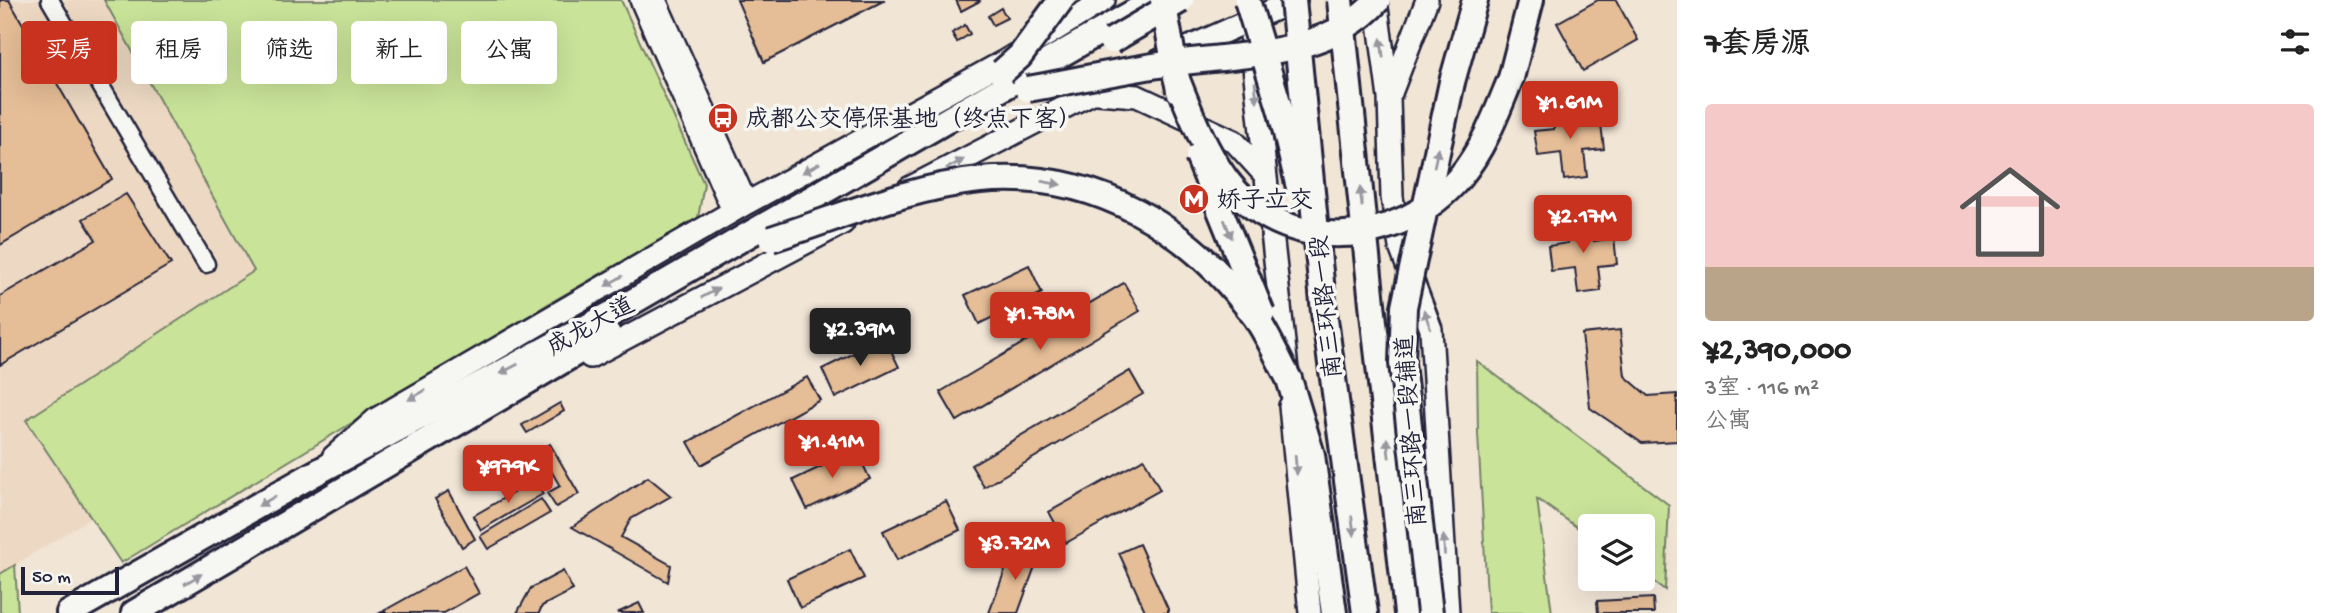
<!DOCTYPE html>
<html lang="zh">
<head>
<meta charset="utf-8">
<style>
	:root { --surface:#fff; --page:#f6f6f6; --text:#222; --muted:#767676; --line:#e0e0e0; --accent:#c8321e }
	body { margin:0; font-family:"Gochi Hand","LXGW WenKai TC",sans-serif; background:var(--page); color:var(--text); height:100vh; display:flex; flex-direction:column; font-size:26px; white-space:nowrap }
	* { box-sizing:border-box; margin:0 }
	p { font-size:23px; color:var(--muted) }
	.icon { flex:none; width:38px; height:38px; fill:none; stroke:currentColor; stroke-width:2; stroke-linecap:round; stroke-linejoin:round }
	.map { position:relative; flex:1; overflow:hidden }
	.sheet { display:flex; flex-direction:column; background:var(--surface); width:665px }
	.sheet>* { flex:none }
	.banner { position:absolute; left:21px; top:21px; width:665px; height:63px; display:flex; gap:14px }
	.fabs { position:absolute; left:1578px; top:514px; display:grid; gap:14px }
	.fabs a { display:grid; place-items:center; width:77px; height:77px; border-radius:7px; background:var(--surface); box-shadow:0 7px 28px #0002; font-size:35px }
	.scale { position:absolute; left:21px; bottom:18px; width:98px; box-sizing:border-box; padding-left:7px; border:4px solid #22223b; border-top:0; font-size:19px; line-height:24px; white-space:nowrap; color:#22223b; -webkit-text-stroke:5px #f6f6f2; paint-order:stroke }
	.price { position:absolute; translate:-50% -60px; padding:0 16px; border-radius:7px; background:var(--accent); color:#fff; font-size:23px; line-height:46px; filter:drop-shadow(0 2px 4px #0008) }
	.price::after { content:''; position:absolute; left:50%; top:42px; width:21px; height:16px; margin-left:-10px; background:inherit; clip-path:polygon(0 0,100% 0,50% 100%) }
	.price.on { background:#222; color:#fff }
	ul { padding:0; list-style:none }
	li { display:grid; align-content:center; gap:14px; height:371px; padding:0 28px }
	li+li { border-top:2px solid var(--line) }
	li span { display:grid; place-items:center; height:217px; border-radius:7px; color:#555 }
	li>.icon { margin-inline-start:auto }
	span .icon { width:126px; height:126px; fill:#fffc; stroke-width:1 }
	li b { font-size:30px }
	h2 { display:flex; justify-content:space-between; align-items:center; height:84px; padding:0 28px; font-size:30px }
	.chip { padding:0 24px; border-radius:7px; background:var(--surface); box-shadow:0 7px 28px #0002; font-size:24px; line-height:63px }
	.chip.on { background:var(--accent); color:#fff }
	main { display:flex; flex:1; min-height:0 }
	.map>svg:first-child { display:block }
</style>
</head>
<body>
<main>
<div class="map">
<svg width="1677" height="613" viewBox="0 0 1677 613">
	<rect width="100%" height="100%" fill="#f1e5d6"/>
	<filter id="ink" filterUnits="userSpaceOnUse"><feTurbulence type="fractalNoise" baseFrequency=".0143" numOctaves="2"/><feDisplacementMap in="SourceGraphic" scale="14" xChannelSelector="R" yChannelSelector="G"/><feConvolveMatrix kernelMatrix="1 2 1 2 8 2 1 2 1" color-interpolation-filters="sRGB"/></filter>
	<g filter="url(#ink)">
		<!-- built -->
		<path fill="#edd9c3" d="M 0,0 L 104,0 L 254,271 L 27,420 L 91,518 L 0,574 Z"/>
		<!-- green -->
		<g fill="#c9e399" stroke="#76826a" stroke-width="2">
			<path d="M 104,0 L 621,0 L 704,184 L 698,218 L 548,304 L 121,563 L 26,420 L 254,271 Z"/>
			<path d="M 1477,361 L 1669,505 L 1665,590 L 1643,574 L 1643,527 L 1591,527 L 1591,537 L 1537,499 L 1552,613 L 1488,613 L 1478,434 Z"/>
			<path d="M 15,565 L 18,613 L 0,613 L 0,574 Z"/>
		</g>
		<!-- building -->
		<g fill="#e5bd96" stroke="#22223b" stroke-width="2">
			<path d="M 0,0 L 9,0 L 112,179 L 0,245 Z"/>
			<path d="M 737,0 L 885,0 L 764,62 Z"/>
			<path d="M 956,0 L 979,0 L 980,1 L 961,11 Z"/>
			<path d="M 1598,0 L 1616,0 L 1638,40 L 1583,71 L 1557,23 Z"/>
			<path d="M 1001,8 L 1007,18 L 993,25 L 988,16 Z"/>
			<path d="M 965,25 L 970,34 L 957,42 L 952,33 Z"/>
			<path d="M 1578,104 L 1580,126 L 1601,124 L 1604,149 L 1584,151 L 1587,177 L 1564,180 L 1561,153 L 1538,156 L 1534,131 L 1554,129 L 1552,107 Z"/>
			<path d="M 126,194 L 171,264 L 0,365 L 0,296 L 96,240 L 83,219 Z"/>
			<path d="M 1591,218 L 1594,241 L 1614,238 L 1617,264 L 1598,266 L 1601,291 L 1578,294 L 1575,268 L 1551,271 L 1548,246 L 1568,243 L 1566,222 Z"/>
			<path d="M 1029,265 L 1042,293 L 979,324 L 965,295 Z"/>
			<path d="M 1124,283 L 1140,311 L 957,421 L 940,392 Z"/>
			<path d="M 1620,330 L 1625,376 L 1648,396 L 1677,394 L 1677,441 L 1642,443 L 1590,408 L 1582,334 Z"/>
			<path d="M 885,338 L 899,367 L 835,398 L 822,369 Z"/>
			<path d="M 1130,371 L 1143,394 L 984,487 L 971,465 Z"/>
			<path d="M 807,377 L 820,400 L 701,465 L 688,442 Z"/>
			<path d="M 560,403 L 564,411 L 527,433 L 522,425 Z"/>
			<path d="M 550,444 L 579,494 L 556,507 L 547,493 L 560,486 L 546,462 L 512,482 L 505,470 Z"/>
			<path d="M 856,450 L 870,479 L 807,509 L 793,480 Z"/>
			<path d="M 1144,459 L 1160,490 L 1066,543 L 1049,512 Z"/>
			<path d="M 648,477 L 671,496 L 631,519 L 621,537 L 671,565 L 668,582 L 572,527 Z"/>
			<path d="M 535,480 L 543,494 L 481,530 L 473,516 Z"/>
			<path d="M 449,491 L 475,539 L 462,547 L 435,499 Z"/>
			<path d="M 541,499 L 550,513 L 488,549 L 480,536 Z"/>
			<path d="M 946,501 L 960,530 L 897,560 L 883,531 Z"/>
			<path d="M 1139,544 L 1168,609 L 1168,613 L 1146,613 L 1119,553 Z"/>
			<path d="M 1014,546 L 1039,555 L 1018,613 L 989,613 Z"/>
			<path d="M 850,549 L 864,578 L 800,608 L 787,579 Z"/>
			<path d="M 464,566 L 479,593 L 444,613 L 380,613 Z"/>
			<path d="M 563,571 L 573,590 L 542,606 L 539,613 L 517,613 L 531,588 Z"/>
			<path d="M 1653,598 L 1654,613 L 1598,613 L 1597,601 Z"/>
			<path d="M 639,603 L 644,613 L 617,613 Z"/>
		</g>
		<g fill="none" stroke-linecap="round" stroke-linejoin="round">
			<!-- minor casing -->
			<g stroke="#22223b" stroke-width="21">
				<path id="minor" d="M 50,0 L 206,264"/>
			</g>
			<!-- tertiary casing -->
			<g stroke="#22223b" stroke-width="24">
				<g id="tertiary">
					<path d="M 640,0 L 732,211"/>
					<path d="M 656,0 L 747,203"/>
				</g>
			</g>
			<!-- secondary casing -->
			<g stroke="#22223b" stroke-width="26">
				<g id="secondary">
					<path d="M 1376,0 L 1389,98 L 1392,197 L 1400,247 L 1431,329 L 1448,613"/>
					<path d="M 1251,40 L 1287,370"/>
					<path d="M 1158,61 L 1296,0"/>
					<path d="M 1097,93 L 1137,96 L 1234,141 L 1264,174"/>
					<path d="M 1391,93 L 1427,0"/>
					<path d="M 909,188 L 1125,76"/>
					<path d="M 590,357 L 843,223"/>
					<path d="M 1290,406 L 1310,613"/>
					<path d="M 333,457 L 376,419 L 747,203 L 1003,62 L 1104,0"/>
				</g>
			</g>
			<!-- trunk casing -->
			<g stroke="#22223b" stroke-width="30">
				<g id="trunk">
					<path d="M 1511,78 L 1531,0"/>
					<path d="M 1452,82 L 1475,0"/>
					<path d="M 1324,312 L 1365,613"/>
					<path d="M 1373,313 L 1407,613"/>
					<path d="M 1289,379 L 1312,455 L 1334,613"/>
					<path d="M 69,613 L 310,476 L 613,313 L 1155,0"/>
					<path d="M 134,613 L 608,334"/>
				</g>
			</g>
			<!-- minor -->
			<use href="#minor" stroke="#f6f6f2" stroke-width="16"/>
			<!-- tertiary -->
			<use href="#tertiary" stroke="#f6f6f2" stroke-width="19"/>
			<!-- secondary -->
			<use href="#secondary" stroke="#f6f6f2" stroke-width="21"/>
			<!-- trunk -->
			<use href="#trunk" stroke="#f6f6f2" stroke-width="24"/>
			<!-- trunk-bridge casing -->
			<g stroke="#22223b" stroke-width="30" stroke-linecap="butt">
				<g id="trunk-bridge">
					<path d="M 1163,0 L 1179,91"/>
					<path d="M 1247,0 L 1281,112 L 1300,192"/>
					<path d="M 1293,0 L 1324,312"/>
					<path d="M 1340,0 L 1373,313"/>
					<path d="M 1111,41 L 1181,0"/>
					<path d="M 1002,72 L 1020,56 L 1061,0"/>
					<path d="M 1176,77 C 1190,112 1203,147 1225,178 C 1282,257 1400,249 1460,177 C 1484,148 1497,112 1511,78"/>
					<path d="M 1028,89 C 1071,81 1115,72 1159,65 C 1232,54 1326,59 1378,0"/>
					<path d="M 1198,156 L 1262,314"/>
					<path d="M 771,239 C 838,218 909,187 980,180 C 1095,169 1190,228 1256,318 C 1269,337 1278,359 1289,379"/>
					<path d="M 1430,613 L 1402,363 L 1404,307 L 1452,82"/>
				</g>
			</g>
			<!-- trunk-bridge -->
			<use href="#trunk-bridge" stroke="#f6f6f2" stroke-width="24"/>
		</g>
		<!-- one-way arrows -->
		<defs><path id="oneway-solid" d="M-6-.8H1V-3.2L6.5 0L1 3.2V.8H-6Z" transform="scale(1.75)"/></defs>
		<g fill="#9797a0">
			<use href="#oneway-solid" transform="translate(1382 48) rotate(-97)"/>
			<use href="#oneway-solid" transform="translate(1256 92) rotate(84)"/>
			<use href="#oneway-solid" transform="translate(1436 158) rotate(-78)"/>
			<use href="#oneway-solid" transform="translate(955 164) rotate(-28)"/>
			<use href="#oneway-solid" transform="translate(811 168) rotate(151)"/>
			<use href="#oneway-solid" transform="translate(1051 183) rotate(10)"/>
			<use href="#oneway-solid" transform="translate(1361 197) rotate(-96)"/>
			<use href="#oneway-solid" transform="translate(1228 229) rotate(68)"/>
			<use href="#oneway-solid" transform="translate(614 281) rotate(150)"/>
			<use href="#oneway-solid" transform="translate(710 293) rotate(-28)"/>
			<use href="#oneway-solid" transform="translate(1427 319) rotate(-110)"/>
			<use href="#oneway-solid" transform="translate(509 369) rotate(152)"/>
			<use href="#oneway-solid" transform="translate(417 395) rotate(150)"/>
			<use href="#oneway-solid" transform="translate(1388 448) rotate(-97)"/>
			<use href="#oneway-solid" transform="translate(1296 465) rotate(85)"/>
			<use href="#oneway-solid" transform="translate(267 501) rotate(150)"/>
			<use href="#oneway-solid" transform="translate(1353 526) rotate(82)"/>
			<use href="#oneway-solid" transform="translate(1444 545) rotate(-93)"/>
			<use href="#oneway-solid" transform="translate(193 579) rotate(-30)"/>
		</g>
	</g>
	<!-- icons -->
	<defs>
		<g id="bus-disc" transform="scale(1.575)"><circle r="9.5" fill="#c8321e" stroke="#f6f6f2"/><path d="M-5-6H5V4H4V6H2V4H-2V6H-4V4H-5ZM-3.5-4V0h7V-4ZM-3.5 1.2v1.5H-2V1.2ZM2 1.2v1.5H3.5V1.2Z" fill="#fff"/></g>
		<g id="metro-disc" transform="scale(1.575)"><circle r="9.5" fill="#c8321e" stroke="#f6f6f2"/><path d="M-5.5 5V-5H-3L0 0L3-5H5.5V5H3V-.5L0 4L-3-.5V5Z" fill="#fff"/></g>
	</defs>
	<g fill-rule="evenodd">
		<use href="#bus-disc" x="723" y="118"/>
		<use href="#metro-disc" x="1194" y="199"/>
	</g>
	<g text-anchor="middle" stroke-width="7" stroke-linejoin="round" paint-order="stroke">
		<!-- poi labels -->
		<g font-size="24" fill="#22223b" stroke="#f6f6f2" text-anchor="start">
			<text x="746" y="126">成都公交停保基地（终点下客）</text>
			<text x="1217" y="207">娇子立交</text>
		</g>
		<!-- street labels -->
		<g font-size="24" fill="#22223b" stroke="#f6f6f2">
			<text transform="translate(1325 307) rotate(-96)" y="8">南三环路一段</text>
			<text transform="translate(590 325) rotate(-29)" y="8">成龙大道</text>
			<text transform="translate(1410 431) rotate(-94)" y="8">南三环路一段辅道</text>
		</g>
	</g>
</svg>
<div class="fabs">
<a><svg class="icon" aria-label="layers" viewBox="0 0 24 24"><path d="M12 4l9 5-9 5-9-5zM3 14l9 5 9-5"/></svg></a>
</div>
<div class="scale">50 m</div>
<b class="price" style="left:1570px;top:141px">¥1.61M</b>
<b class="price" style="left:1583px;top:255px">¥2.17M</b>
<b class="price" style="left:1040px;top:352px">¥1.78M</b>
<b class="price on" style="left:860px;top:368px">¥2.39M</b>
<b class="price" style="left:832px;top:480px">¥1.41M</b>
<b class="price" style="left:508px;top:505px">¥979K</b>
<b class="price" style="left:1015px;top:582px">¥3.72M</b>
<div class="banner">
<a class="chip on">买房</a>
<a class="chip">租房</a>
<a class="chip">筛选</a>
<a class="chip">新上</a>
<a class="chip">公寓</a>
</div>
</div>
<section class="sheet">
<h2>7套房源<svg class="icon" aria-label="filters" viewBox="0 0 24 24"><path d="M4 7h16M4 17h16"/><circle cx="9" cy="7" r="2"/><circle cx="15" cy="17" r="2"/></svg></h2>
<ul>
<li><span style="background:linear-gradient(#f6c9c9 75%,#b9a48a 0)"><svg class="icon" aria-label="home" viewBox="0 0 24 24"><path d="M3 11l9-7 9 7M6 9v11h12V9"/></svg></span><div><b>¥2,390,000</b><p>3室 · 116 m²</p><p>公寓</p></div></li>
</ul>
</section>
</main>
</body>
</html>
